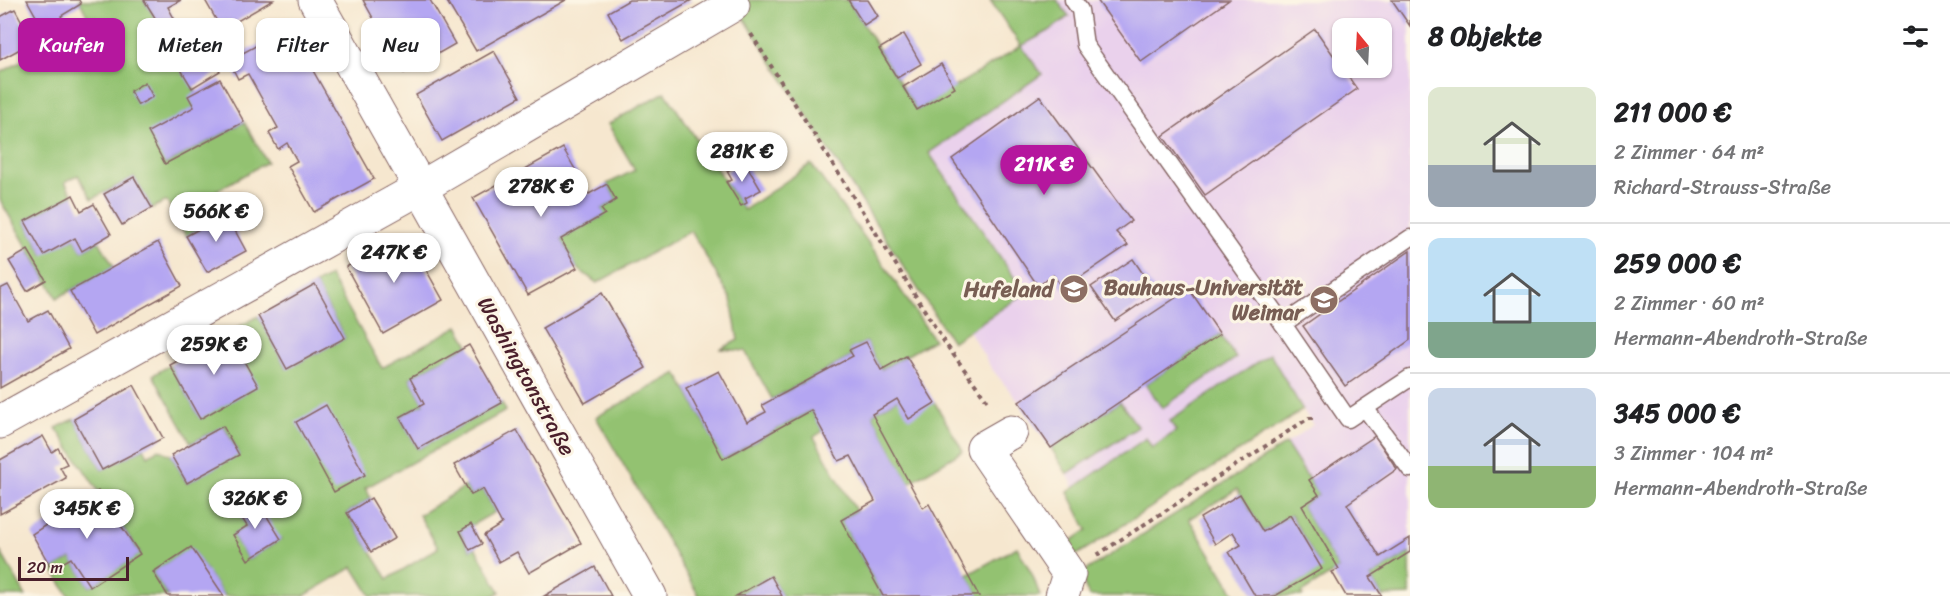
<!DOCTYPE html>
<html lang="de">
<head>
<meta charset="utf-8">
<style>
	:root { --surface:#fff; --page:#f6f6f6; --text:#202124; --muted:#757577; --line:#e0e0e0; --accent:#b5179e }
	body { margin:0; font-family:Sriracha,sans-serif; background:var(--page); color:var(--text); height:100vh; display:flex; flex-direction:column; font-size:22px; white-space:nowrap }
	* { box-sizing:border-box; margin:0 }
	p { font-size:20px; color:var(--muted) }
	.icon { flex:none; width:33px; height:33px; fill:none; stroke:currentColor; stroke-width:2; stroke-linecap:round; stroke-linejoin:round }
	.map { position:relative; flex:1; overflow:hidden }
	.sheet { display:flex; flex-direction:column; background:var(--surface); width:540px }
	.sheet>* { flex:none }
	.banner { position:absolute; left:18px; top:18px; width:570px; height:54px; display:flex; gap:12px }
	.needle { width:39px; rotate:342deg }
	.fabs { position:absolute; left:1332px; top:18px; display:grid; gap:12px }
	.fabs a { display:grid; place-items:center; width:60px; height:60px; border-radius:12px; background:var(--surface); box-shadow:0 2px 4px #0004; font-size:30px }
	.scale { position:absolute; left:18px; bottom:15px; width:111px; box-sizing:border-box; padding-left:6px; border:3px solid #4a1f2b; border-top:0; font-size:16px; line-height:21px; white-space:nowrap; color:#4a1f2b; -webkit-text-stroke:4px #fcf5e5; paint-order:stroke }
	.price { position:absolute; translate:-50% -51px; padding:0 14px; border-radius:21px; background:#fff; color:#222; font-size:20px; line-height:39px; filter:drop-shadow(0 2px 3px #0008) }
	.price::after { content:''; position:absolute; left:50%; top:36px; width:18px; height:14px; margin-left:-9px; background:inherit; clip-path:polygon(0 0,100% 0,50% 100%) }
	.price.active { background:var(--accent); color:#fff }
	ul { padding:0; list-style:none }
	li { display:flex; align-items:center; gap:18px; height:150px; padding:0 18px }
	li+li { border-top:2px solid var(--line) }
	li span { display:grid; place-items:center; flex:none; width:168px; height:120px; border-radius:12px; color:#555 }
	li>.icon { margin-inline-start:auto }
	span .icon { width:72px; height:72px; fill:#fffc; stroke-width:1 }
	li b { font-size:26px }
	h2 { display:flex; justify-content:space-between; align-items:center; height:72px; padding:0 18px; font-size:26px }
	.chip { padding:0 21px; border-radius:12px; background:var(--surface); box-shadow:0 2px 4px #0004; font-size:21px; line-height:54px }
	.chip.active { background:var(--accent); color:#fff }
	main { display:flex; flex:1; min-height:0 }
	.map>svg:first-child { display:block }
</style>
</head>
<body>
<main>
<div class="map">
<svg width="1410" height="596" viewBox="0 0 1410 596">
	<rect width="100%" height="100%" fill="#fcf5e5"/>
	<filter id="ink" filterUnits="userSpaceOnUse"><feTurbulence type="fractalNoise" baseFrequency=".0167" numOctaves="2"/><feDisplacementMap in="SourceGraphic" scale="12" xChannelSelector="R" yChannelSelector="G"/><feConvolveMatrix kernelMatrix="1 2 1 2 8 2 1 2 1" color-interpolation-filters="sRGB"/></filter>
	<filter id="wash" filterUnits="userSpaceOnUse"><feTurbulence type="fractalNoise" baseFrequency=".008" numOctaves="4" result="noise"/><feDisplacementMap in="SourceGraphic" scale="24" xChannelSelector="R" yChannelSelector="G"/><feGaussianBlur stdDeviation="1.35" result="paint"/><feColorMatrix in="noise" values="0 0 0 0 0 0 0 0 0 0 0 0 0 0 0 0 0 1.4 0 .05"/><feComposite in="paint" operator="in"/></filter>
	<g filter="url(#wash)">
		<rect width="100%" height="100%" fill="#f6e7cf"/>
		<!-- built -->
		<path fill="#ead1ec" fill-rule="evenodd" d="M 990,0 L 1410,0 L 1410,552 L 1370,577 L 1286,444 L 1313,425 L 1303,410 L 1100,539 L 1064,468 L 1019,402 L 992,369 L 969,331 L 952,342 L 829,153 L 842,144 L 848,154 L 1021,46 ZM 1342,28 L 1382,28 L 1382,68 L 1342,68 Z"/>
		<!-- green -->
		<g fill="#93c271" stroke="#6e704e" stroke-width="1.5" fill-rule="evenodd">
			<path d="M 79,0 L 144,0 L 162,29 L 176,22 L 185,37 L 173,46 L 186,65 L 181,68 L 196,92 L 194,107 L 165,164 L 244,122 L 267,162 L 214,192 L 226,214 L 186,236 L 167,201 L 152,208 L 134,177 L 92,199 L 78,175 L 65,182 L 73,195 L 25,221 L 43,254 L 75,238 L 82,251 L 99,241 L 114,267 L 57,298 L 0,200 L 0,73 L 91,23 Z"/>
			<path d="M 749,0 L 848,0 L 917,110 L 1021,46 L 990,0 L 1057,0 L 1069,16 L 1049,31 L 1021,46 L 1042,74 L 929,153 L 1025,293 L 952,342 L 737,7 Z"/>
			<path d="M 665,92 L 744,210 L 811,164 L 878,256 L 934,340 L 881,370 L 866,342 L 850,350 L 853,356 L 772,399 L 745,351 L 721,349 L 738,340 L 731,299 L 691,231 L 597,283 L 577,268 L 561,239 L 604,215 L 601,209 L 616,200 L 607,184 L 635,170 L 608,124 Z"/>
			<path d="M 330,276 L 382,368 L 458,326 L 469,345 L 410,378 L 424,404 L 400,417 L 418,449 L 502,403 L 506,411 L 365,488 L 371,498 L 347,513 L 388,579 L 438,548 L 419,515 L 466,486 L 471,495 L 483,489 L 495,512 L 460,532 L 470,550 L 475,547 L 500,592 L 493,596 L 371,596 L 353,567 L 304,596 L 224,596 L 191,548 L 153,572 L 168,596 L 69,596 L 52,569 L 71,558 L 90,587 L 140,553 L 56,428 L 74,419 L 102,470 L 144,448 L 148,456 L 159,449 L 171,455 L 187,483 L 239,454 L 224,426 L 191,443 L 153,375 L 170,365 L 200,418 L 257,386 L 228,333 L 258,316 L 287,369 L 345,338 L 315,284 ZM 236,509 L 281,539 L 248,560 L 233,535 L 247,526 Z"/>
			<path d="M 1220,334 L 1236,358 L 1162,408 L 1146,384 Z"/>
			<path d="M 1270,354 L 1303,410 L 1072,558 L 1064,546 L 1087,530 L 1068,492 L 1146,438 L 1152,448 L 1176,431 L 1170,421 Z"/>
			<path d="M 677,373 L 724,459 L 811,410 L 823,431 L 814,437 L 856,511 L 841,520 L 883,596 L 782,596 L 771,576 L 736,596 L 699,596 L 596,417 Z"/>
			<path d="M 897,399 L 935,403 L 963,451 L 909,483 L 872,414 Z"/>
			<path d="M 1120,402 L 1138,427 L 1067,474 L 1051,448 Z"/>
			<path d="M 1286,444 L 1319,495 L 1302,506 L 1339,569 L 1301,593 L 1303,596 L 1278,596 L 1277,595 L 1321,568 L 1291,515 L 1263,532 L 1237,489 L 1189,519 L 1236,596 L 1089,596 L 1080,574 Z"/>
			<path d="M 1017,547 L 1033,576 L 1040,596 L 979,596 L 967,575 Z"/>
			<path d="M 0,551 L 26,596 L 0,596 Z"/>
			<path d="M 1410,552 L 1410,595 L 1382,596 L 1370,577 Z"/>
		</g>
		<g id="blocks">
			<!-- building -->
			<g fill="#b4a6f2">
				<path d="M 27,0 L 79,0 L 81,4 L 61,16 L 65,23 L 46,34 Z"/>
				<path d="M 144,0 L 181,0 L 168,7 L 176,22 L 162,29 Z"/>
				<path d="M 205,0 L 273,0 L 222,30 Z"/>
				<path d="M 363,0 L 430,0 L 455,44 L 404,73 Z"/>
				<path d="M 446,0 L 566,0 L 476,51 Z"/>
				<path d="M 629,0 L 692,0 L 623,39 L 608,12 Z"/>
				<path d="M 848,0 L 868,0 L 878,16 L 864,25 Z"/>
				<path d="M 1097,0 L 1229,0 L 1141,62 Z"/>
				<path d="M 1392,0 L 1410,0 L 1410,26 Z"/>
				<path d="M 15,9 L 33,42 L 0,60 L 0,17 Z"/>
				<path d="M 289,28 L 374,179 L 314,212 L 288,166 L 297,161 L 287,143 L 278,149 L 269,133 L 278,128 L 248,74 L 238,79 L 231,65 L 241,59 L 239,55 Z"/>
				<path d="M 1315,29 L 1357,89 L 1205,195 L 1163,136 Z"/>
				<path d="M 904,34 L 921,64 L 897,78 L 879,49 Z"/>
				<path d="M 494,51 L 520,97 L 442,141 L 416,95 Z"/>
				<path d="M 209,53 L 220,71 L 192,88 L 180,68 Z"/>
				<path d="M 941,64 L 955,88 L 917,110 L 903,87 Z"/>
				<path d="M 220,79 L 244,122 L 165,164 L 148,132 L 194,107 L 188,96 Z"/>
				<path d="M 145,82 L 153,97 L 138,105 L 130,91 Z"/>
				<path d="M 1040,96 L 1131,221 L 1116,232 L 1128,245 L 1063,289 L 1053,275 L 1038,286 L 952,159 Z"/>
				<path d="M 563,148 L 589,194 L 607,184 L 616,200 L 601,209 L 605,214 L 561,239 L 577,268 L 528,295 L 473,198 Z"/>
				<path d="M 744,161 L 761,190 L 745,198 L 747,203 L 741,206 L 726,182 L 732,180 L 727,171 Z"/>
				<path d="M 134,177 L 152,208 L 122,225 L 104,194 Z"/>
				<path d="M 73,195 L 81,211 L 94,204 L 111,234 L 82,251 L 75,238 L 44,255 L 25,221 Z"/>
				<path d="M 226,214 L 246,251 L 207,272 L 186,236 Z"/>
				<path d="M 406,234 L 443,300 L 383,334 L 346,267 Z"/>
				<path d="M 158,242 L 182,286 L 94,335 L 70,291 Z"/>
				<path d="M 28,250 L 46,280 L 27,291 L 9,261 Z"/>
				<path d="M 1410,251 L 1410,340 L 1345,386 L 1303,326 Z"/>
				<path d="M 1133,259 L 1156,293 L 1115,321 L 1091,287 Z"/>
				<path d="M 315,284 L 345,338 L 287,369 L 258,316 Z"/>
				<path d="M 8,285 L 28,321 L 48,310 L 69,349 L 0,388 L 0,289 Z"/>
				<path d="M 1189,289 L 1220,334 L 1051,448 L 1019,402 Z"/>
				<path d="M 602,293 L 646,368 L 585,403 L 542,328 Z"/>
				<path d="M 228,333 L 258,386 L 200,419 L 170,365 Z"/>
				<path d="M 866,342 L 881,370 L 906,356 L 935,403 L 909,419 L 897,399 L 872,414 L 923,508 L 929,504 L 979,596 L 883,596 L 841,520 L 875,501 L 851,456 L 839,461 L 811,410 L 723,459 L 686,388 L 719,371 L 747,422 L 766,412 L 762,405 L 853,356 L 849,350 Z"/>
				<path d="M 469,345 L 502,403 L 418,449 L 400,417 L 424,404 L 410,378 Z"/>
				<path d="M 134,385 L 163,438 L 102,470 L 74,419 Z"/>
				<path d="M 326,405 L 365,475 L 334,492 L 296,422 Z"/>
				<path d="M 223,426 L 239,455 L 187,483 L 171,455 Z"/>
				<path d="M 517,430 L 581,543 L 529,573 L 517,552 L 499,562 L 484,535 L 502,524 L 483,489 L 471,495 L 454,465 Z"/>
				<path d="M 43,436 L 52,452 L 58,448 L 67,464 L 60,467 L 66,478 L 0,514 L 0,460 Z"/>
				<path d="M 1375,436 L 1397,469 L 1347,504 L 1380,557 L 1410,538 L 1410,552 L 1370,577 L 1382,596 L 1346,596 L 1332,572 L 1339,569 L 1302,506 L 1319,495 L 1309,480 Z"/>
				<path d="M 98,491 L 140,554 L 90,587 L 71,558 L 52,569 L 32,534 Z"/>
				<path d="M 1240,494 L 1263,532 L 1290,515 L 1322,569 L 1275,596 L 1255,596 L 1229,552 L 1241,545 L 1233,532 L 1215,544 L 1200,518 Z"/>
				<path d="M 255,497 L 281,539 L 248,560 L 233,535 L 247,526 L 236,509 Z"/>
				<path d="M 371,498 L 395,538 L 371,552 L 347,513 Z"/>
				<path d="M 471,524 L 482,544 L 470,550 L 460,531 Z"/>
				<path d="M 191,547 L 224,596 L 168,596 L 153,572 Z"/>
				<path d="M 595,567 L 611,596 L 544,596 Z"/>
				<path d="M 771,576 L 782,596 L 736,596 Z"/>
			</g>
		</g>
	</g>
	<g filter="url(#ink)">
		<use href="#blocks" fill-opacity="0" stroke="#866564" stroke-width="1.5"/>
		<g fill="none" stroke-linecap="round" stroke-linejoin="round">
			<!-- lane casing -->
			<g stroke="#866564" stroke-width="19">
				<g id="lane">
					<path d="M 1073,0 L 1080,10 L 1085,45 L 1283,324"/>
					<path d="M 1410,238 L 1283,324 L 1348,419 L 1410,378"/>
					<path d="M 1365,408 L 1410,469"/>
				</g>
			</g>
			<!-- street casing -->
			<g stroke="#866564" stroke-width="35">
				<g id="street">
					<path d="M 315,0 L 650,596"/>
					<path d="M 0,422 L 420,188 L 733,5"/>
					<path d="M 1011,432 L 983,448 L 1069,574 L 1062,596"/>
				</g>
			</g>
			<!-- path -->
			<g stroke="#866564" stroke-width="4" stroke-dasharray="4.5 4.5" stroke-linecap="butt">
				<path d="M 751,34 L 947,346 L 989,403"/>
				<path d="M 1097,555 L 1309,418 L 1313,418"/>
			</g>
			<!-- lane -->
			<use href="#lane" stroke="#fff" stroke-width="16"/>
			<!-- street -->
			<use href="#street" stroke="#fff" stroke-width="33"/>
		</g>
	</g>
	<!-- icons -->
	<defs>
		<g id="school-disc" transform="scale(1.5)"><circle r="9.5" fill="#8d6e63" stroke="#fcf5e5"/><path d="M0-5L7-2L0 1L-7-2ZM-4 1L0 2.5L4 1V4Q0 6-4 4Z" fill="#fff"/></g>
		<g id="university-disc" transform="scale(1.5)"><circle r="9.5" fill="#8d6e63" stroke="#fcf5e5"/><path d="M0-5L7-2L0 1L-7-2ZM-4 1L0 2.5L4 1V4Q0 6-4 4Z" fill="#fff"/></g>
	</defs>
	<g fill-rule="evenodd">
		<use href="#school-disc" x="1074" y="289"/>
		<use href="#university-disc" x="1324" y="300"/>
	</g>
	<g text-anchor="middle" stroke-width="6" stroke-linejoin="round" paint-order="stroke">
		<!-- education labels -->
		<g font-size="22" font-weight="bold" fill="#785e54" stroke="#fcf5e5" text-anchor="end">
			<text x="1303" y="295">Bauhaus-Universität<tspan x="1303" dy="25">Weimar</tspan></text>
			<text x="1053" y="297">Hufeland</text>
		</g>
		<!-- street labels -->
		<g font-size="22" fill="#4a1f2b" stroke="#fcf5e5">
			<text transform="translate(527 376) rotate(61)" y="8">Washingtonstraße</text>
		</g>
	</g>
</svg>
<div class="fabs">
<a><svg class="needle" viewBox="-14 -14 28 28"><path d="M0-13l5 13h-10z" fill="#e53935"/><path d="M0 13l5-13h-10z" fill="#757577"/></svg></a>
</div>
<div class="scale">20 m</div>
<b class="price" style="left:742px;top:183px">281K €</b>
<b class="price active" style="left:1044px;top:196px">211K €</b>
<b class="price" style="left:541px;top:218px">278K €</b>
<b class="price" style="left:216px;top:243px">566K €</b>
<b class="price" style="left:394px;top:284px">247K €</b>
<b class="price" style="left:214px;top:376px">259K €</b>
<b class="price" style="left:255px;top:530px">326K €</b>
<b class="price" style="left:87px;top:540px">345K €</b>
<div class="banner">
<a class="chip active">Kaufen</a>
<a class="chip">Mieten</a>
<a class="chip">Filter</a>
<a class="chip">Neu</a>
</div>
</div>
<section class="sheet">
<h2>8 Objekte<svg class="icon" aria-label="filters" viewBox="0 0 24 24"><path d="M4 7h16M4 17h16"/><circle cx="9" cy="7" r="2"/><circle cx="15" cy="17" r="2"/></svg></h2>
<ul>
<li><span style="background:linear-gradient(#dfe7d0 65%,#9aa5b1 0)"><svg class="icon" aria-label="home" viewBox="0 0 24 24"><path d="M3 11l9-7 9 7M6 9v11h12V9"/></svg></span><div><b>211 000 €</b><p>2 Zimmer · 64 m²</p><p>Richard-Strauss-Straße</p></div></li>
<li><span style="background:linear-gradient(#bfe0f5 70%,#7fa58c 0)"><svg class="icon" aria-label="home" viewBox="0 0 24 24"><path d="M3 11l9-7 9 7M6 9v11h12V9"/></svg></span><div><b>259 000 €</b><p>2 Zimmer · 60 m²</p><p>Hermann-Abendroth-Straße</p></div></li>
<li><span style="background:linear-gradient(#c9d6e8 65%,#8fb573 0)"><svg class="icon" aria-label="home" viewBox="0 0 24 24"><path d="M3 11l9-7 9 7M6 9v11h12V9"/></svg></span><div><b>345 000 €</b><p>3 Zimmer · 104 m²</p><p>Hermann-Abendroth-Straße</p></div></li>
</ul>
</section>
</main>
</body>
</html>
